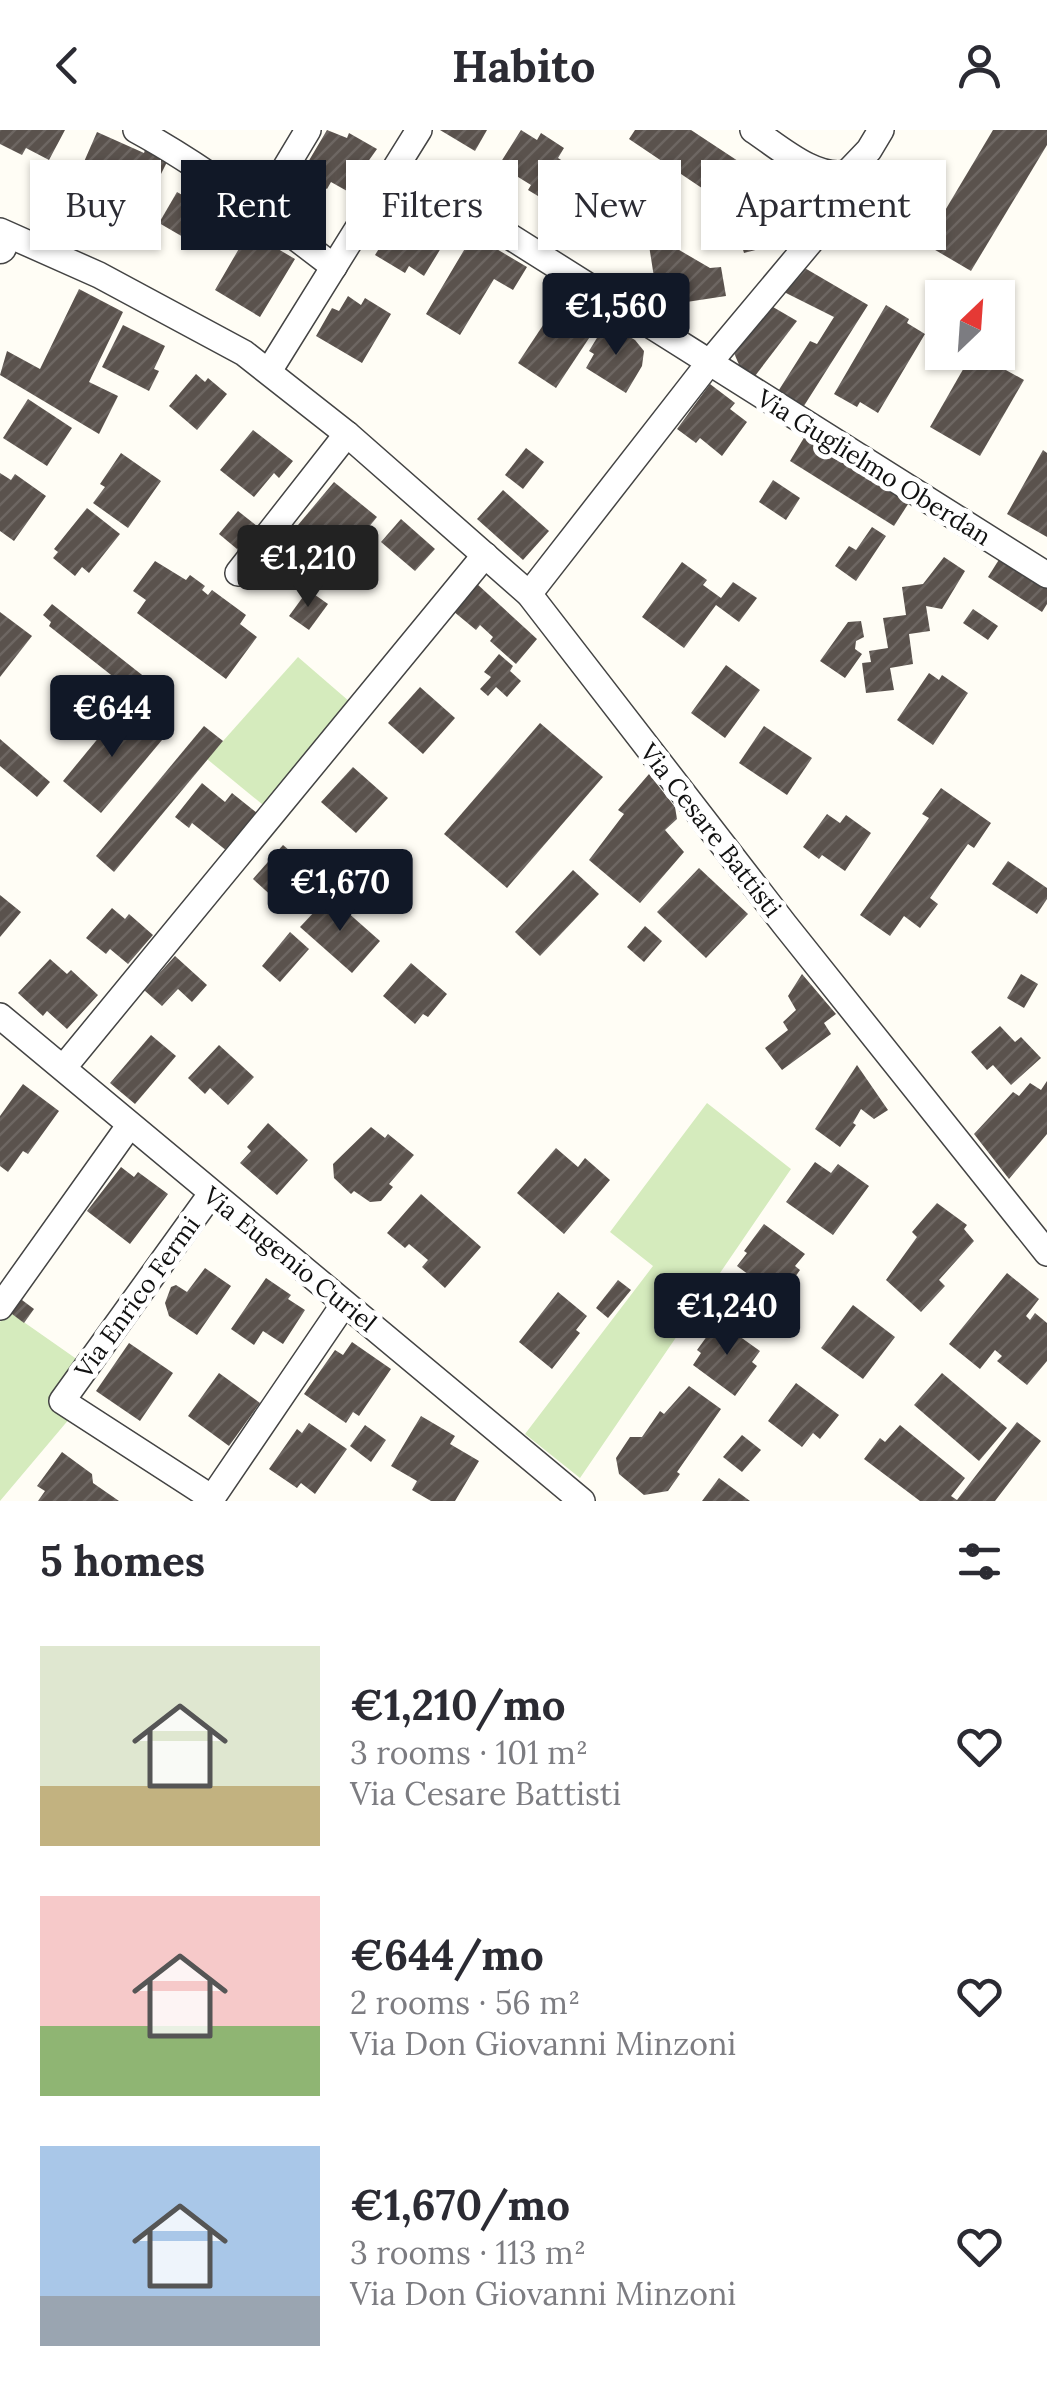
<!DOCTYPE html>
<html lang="en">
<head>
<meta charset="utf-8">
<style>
	:root { --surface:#fff; --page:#f2f2f3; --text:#2b2b33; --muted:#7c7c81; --accent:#111827 }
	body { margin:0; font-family:Lora,serif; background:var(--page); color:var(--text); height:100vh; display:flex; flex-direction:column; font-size:38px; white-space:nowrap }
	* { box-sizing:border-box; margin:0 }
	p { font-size:32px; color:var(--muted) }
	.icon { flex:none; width:55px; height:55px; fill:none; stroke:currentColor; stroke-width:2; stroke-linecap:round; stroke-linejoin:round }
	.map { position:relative; height:1371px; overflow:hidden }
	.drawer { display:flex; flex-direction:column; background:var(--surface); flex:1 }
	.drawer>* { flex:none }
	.guide { position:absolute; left:30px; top:30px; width:988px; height:90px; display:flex; gap:20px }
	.needle { width:65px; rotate:25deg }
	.tools { position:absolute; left:925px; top:150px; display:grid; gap:20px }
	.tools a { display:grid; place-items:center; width:90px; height:90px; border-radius:0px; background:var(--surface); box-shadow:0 2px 8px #0004; font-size:50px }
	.price { position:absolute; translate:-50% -85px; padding:0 22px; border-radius:10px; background:var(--accent); color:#fff; font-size:32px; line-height:65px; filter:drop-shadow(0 2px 5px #0008) }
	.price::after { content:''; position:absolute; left:50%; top:60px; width:30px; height:22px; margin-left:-15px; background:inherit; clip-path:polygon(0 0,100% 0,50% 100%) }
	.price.selected { background:#222; color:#fff }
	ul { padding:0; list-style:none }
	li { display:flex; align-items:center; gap:30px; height:250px; padding:0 40px }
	li span { display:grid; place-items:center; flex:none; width:280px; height:200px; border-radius:0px; color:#555 }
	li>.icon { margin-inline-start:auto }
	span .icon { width:120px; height:120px; fill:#fffc; stroke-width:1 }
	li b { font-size:42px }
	h2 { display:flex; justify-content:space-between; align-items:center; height:120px; padding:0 40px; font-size:42px }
	.tag { padding:0 35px; border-radius:0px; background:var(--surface); box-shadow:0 2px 8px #0004; font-size:35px; line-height:90px }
	.tag.selected { background:var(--accent); color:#fff }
	header { display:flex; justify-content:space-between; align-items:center; height:130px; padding:0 40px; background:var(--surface); font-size:45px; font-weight:800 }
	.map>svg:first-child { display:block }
</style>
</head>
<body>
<header><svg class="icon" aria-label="back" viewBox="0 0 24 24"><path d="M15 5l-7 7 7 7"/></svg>Habito<svg class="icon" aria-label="person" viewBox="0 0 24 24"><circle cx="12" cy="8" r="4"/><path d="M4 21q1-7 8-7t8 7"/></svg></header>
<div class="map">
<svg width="1047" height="1371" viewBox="0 0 1047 1371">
	<defs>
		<pattern id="building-hatch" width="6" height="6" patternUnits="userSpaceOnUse" patternTransform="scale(2.5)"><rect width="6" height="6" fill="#5a524d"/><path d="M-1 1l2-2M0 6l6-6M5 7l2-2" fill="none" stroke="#6d6662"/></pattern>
	</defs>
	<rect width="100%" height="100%" fill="#fffdf5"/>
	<!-- grass -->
	<g fill="#d5ebbd">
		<path d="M 298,527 L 350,572 L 268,679 L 207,629 Z"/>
		<path d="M 707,973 L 791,1039 L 580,1348 L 525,1304 L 653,1136 L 610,1102 Z"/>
		<path d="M 8,1181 L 78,1230 L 50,1273 L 70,1288 L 0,1371 L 0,1192 Z"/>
	</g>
	<!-- building -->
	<g fill="url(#building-hatch)">
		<path d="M 0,0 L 65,0 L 49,30 L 26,18 L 22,25 L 0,14 Z"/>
		<path d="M 327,0 L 347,8 L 349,3 L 377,19 L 347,61 L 331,52 L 327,59 L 301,44 Z"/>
		<path d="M 440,0 L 487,0 L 475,21 Z"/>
		<path d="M 521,0 L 537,10 L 541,3 L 564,18 L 558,28 L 566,33 L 543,69 L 528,60 L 531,55 L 499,35 Z"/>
		<path d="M 635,0 L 691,0 L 738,31 L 731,42 L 752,41 L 755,51 L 766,47 L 778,59 L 784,89 L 777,100 L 768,100 L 771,116 L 744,123 L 740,110 L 720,114 L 716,91 L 736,88 L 733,79 L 629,9 Z"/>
		<path d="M 993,0 L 1047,0 L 1047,15 L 971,141 L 925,114 Z"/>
		<path d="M 97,2 L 144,23 L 146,16 L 168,30 L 156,54 L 136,41 L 119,78 L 73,57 Z"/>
		<path d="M 610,32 L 655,61 L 624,110 L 579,80 Z"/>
		<path d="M 177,62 L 220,87 L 202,118 L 159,93 Z"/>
		<path d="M 400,85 L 412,92 L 416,87 L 443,103 L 436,115 L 441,118 L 424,146 L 409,136 L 405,143 L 375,125 Z"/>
		<path d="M 473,105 L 527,137 L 513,160 L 494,149 L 460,205 L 426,184 Z"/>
		<path d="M 672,105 L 674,117 L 710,138 L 721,137 L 726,166 L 680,173 L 656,160 L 648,109 Z"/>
		<path d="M 256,106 L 295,129 L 260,187 L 215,160 L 244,110 L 251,114 Z"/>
		<path d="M 803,137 L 868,175 L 802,279 L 777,263 L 810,211 L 817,214 L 834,187 L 782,161 Z"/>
		<path d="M 79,159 L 123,182 L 89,252 L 118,266 L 99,304 L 0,245 L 7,221 L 40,239 Z"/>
		<path d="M 565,162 L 603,187 L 556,258 L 518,233 Z"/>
		<path d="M 348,166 L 361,175 L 365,168 L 391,184 L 362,233 L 316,206 L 332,178 L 339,181 Z"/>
		<path d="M 886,175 L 909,189 L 907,193 L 925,204 L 878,283 L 860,272 L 857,277 L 834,264 Z"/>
		<path d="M 773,177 L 797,191 L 755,246 L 740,237 L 734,223 Z"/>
		<path d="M 606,193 L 635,210 L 644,221 L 642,236 L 626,263 L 586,238 L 594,224 L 589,221 Z"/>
		<path d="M 123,195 L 165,216 L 154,239 L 159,241 L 149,261 L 102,237 Z"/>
		<path d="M 973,222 L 1024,250 L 980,326 L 930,297 Z"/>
		<path d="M 196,244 L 205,252 L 208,248 L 227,264 L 197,300 L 169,276 Z"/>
		<path d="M 710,254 L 735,273 L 730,279 L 747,292 L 722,326 L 700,308 L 696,313 L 677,299 Z"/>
		<path d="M 28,269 L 72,298 L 47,336 L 3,308 Z"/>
		<path d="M 253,300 L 293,331 L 279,348 L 274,343 L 254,367 L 220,340 Z"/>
		<path d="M 805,306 L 910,371 L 894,396 L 790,331 Z"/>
		<path d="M 526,318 L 544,332 L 523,359 L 505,345 Z"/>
		<path d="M 1043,320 L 1047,323 L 1047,407 L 1007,384 Z"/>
		<path d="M 121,323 L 161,351 L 128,398 L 93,373 L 105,357 L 100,354 Z"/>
		<path d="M 0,343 L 11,350 L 15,344 L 46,366 L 14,411 L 0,401 Z"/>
		<path d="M 773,350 L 800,368 L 786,390 L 759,372 Z"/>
		<path d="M 334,352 L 377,387 L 336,437 L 293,401 Z"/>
		<path d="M 503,360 L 549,401 L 523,430 L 477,389 Z"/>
		<path d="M 87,378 L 120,404 L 89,443 L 82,437 L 75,446 L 53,428 L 58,422 L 54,419 Z"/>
		<path d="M 238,381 L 257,396 L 237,419 L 219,404 Z"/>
		<path d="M 401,389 L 435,419 L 415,441 L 381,412 Z"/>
		<path d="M 872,397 L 886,406 L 856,451 L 835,436 L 849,416 L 856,420 Z"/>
		<path d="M 944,427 L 965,441 L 942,479 L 926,476 L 930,501 L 909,504 L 913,534 L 890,538 L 894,560 L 866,563 L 862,533 L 871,532 L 869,521 L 888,518 L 883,488 L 906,485 L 902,457 L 923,454 Z"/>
		<path d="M 1000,428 L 1047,458 L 1047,474 L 1042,482 L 988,447 Z"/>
		<path d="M 155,431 L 186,450 L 190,445 L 205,456 L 202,460 L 208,465 L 212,460 L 246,485 L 240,494 L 257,507 L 226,549 L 137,483 L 146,470 L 133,461 Z"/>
		<path d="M 682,432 L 707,450 L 703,455 L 721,468 L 733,452 L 757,468 L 739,492 L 716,475 L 684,518 L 642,487 Z"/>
		<path d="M 476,453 L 537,509 L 516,534 L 490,511 L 493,507 L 480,495 L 476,500 L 453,481 Z"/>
		<path d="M 308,460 L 328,474 L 309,500 L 289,486 Z"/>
		<path d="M 52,474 L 151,552 L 139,567 L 49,496 L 51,492 L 43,485 Z"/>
		<path d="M 973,479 L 998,496 L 988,510 L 963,493 Z"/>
		<path d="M 0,482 L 32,506 L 0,547 Z"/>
		<path d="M 861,491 L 864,507 L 856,511 L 855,519 L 862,524 L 845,548 L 820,531 L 848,492 Z"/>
		<path d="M 499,524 L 513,536 L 510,541 L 521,551 L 507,567 L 496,557 L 488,566 L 480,559 L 491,547 L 484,542 Z"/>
		<path d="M 726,535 L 760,560 L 725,608 L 691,583 Z"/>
		<path d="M 929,543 L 939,550 L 942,545 L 968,563 L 933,615 L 897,590 Z"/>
		<path d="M 420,557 L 455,588 L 423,624 L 388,593 Z"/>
		<path d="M 123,578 L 162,610 L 101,683 L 63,651 Z"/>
		<path d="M 540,593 L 603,647 L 507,758 L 444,704 Z"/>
		<path d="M 204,596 L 223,611 L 114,742 L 96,726 Z"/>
		<path d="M 764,596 L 812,628 L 787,665 L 739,633 Z"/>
		<path d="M 0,609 L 50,652 L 37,667 L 0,636 Z"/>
		<path d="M 353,637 L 388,668 L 356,703 L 321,672 Z"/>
		<path d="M 649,644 L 675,677 L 677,689 L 665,700 L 684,722 L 640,773 L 589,730 L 624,684 L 618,680 Z"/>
		<path d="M 202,653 L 225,672 L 232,663 L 257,683 L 227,721 L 192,693 L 189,698 L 175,687 Z"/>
		<path d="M 941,658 L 991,693 L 974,718 L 968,714 L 930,768 L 938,774 L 920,798 L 904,786 L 890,806 L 860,785 L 929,688 L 922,684 Z"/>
		<path d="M 827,684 L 840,693 L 846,685 L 871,703 L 845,741 L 822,725 L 819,729 L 803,717 Z"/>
		<path d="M 283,715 L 316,743 L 285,778 L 253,749 Z"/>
		<path d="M 1008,731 L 1047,758 L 1047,769 L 1037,784 L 992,754 Z"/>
		<path d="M 699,738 L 748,784 L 706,828 L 657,782 Z"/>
		<path d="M 573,740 L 599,764 L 540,826 L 515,802 Z"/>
		<path d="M 0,765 L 21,782 L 0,807 Z"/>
		<path d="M 329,766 L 380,811 L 352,843 L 300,797 Z"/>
		<path d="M 112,778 L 125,789 L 129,784 L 153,805 L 128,834 L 110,819 L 106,824 L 86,808 Z"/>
		<path d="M 645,796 L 662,811 L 644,832 L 627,817 Z"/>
		<path d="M 290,802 L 309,819 L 280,852 L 262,836 Z"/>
		<path d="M 175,826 L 207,855 L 192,872 L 178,859 L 162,876 L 144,860 Z"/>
		<path d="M 50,829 L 67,844 L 71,840 L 98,865 L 67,899 L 47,881 L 43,886 L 18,863 Z"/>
		<path d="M 411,833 L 447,864 L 428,887 L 423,884 L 415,894 L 383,866 Z"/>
		<path d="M 802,844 L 836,884 L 824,893 L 831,904 L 782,940 L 765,918 L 788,900 L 783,892 L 796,880 L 788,866 Z"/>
		<path d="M 1021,844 L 1038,854 L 1024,878 L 1007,868 Z"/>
		<path d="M 1000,896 L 1015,912 L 1021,907 L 1041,928 L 1011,955 L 993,935 L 987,940 L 971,922 Z"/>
		<path d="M 151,905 L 176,926 L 135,974 L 110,953 Z"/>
		<path d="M 219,915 L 254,947 L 228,975 L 210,958 L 205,964 L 188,948 Z"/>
		<path d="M 857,935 L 888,980 L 874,989 L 861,979 L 853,993 L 856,995 L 840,1017 L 815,999 Z"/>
		<path d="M 1047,951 L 1047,1004 L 1009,1049 L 974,1004 L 1013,962 L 1019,966 L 1030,953 L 1041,960 Z"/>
		<path d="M 23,954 L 59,981 L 28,1024 L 23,1021 L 8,1042 L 0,1036 L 0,986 Z"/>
		<path d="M 268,993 L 308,1030 L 277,1065 L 240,1033 L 251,1021 L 247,1017 Z"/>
		<path d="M 371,997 L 385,1008 L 388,1004 L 414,1025 L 389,1054 L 393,1057 L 381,1071 L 370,1072 L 354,1061 L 351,1064 L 334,1048 L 333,1034 Z"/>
		<path d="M 556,1018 L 578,1037 L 585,1028 L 610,1050 L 564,1104 L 517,1063 Z"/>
		<path d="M 815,1032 L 831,1043 L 838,1034 L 869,1056 L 833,1105 L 786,1072 Z"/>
		<path d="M 121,1037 L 134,1047 L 138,1042 L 168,1064 L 130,1114 L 87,1081 Z"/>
		<path d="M 421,1064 L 481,1117 L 445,1158 L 422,1137 L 428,1130 L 409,1114 L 405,1118 L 387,1103 Z"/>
		<path d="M 937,1073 L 967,1095 L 964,1099 L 974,1111 L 939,1150 L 945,1156 L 921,1182 L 886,1150 L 917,1107 L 912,1102 Z"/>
		<path d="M 764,1094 L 805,1124 L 795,1136 L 800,1140 L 780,1168 L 737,1136 L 747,1123 L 744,1121 Z"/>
		<path d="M 205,1138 L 231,1156 L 197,1205 L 169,1186 L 165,1173 L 171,1157 L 176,1155 L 187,1162 Z"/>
		<path d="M 1007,1143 L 1039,1169 L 1026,1186 L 1030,1190 L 1035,1183 L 1047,1193 L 1047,1231 L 1027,1255 L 997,1231 L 1002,1226 L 995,1220 L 980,1239 L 949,1214 Z"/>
		<path d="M 266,1148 L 291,1165 L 288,1169 L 305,1180 L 283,1214 L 263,1201 L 254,1215 L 231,1199 Z"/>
		<path d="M 618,1150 L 631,1160 L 608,1188 L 596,1178 Z"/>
		<path d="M 558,1162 L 587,1186 L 576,1200 L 580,1203 L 552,1239 L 519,1212 Z"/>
		<path d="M 18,1167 L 34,1179 L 24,1193 L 8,1181 Z"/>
		<path d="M 853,1175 L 895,1207 L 863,1249 L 821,1218 Z"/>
		<path d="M 718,1191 L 760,1221 L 752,1232 L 757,1236 L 735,1266 L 693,1235 L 701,1223 L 697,1220 Z"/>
		<path d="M 352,1212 L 391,1239 L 359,1286 L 353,1282 L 346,1293 L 304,1264 L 335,1220 L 343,1225 Z"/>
		<path d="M 129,1213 L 173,1243 L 140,1291 L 96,1261 Z"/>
		<path d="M 219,1243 L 260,1273 L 229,1316 L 188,1286 Z"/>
		<path d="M 942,1243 L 1007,1298 L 979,1331 L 914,1275 Z"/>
		<path d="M 796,1253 L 839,1285 L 820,1309 L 813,1303 L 802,1317 L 768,1291 Z"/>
		<path d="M 689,1256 L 721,1279 L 677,1342 L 680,1344 L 668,1361 L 644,1365 L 619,1344 L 616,1328 L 630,1307 L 642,1307 L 660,1281 L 664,1284 Z"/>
		<path d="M 421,1286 L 455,1306 L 450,1314 L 479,1331 L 455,1371 L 431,1371 L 412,1360 L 417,1351 L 391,1336 Z"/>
		<path d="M 1017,1292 L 1041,1311 L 995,1371 L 920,1371 L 864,1329 L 880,1308 L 885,1312 L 900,1295 L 965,1348 L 951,1366 L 957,1370 Z"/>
		<path d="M 309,1293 L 347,1319 L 315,1364 L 301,1353 L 297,1358 L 269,1339 L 297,1299 L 302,1303 Z"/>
		<path d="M 365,1295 L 386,1310 L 371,1332 L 350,1316 Z"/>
		<path d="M 742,1305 L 761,1320 L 742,1342 L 723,1327 Z"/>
		<path d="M 62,1322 L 92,1344 L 93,1353 L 119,1371 L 38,1371 L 45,1361 L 37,1356 Z"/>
		<path d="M 719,1348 L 750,1371 L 702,1371 Z"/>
	</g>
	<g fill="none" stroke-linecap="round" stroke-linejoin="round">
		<!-- minor casing -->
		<g stroke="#444" stroke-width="28">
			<g id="minor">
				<path d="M 136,0 C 206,38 270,88 334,137"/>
				<path d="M 753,0 C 779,17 815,50 847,43"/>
				<path d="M 398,36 L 1047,445"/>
				<path d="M 260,80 L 308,0"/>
				<path d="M 0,101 L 99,145 L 244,223 L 347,304 L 529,464 L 785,795 L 1047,1123"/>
				<path d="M 269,241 L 419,0"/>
				<path d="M 238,443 L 347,304"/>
				<path d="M 529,464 L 709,233 L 832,86 L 847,43 L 869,20 L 881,0"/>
				<path d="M 0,886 L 582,1371"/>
				<path d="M 64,937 L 485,425"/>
				<path d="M 211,1064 L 62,1271 L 212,1368"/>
				<path d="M 0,1177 L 129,996"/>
				<path d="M 210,1371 L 344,1174"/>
			</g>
		</g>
		<!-- tertiary casing -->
		<g stroke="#444" stroke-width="35">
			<path id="tertiary" d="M 0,106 L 0,117"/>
		</g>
		<!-- minor -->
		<use href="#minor" stroke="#fff" stroke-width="25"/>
		<!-- tertiary -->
		<use href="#tertiary" stroke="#fff" stroke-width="32"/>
	</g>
	<g text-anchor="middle" stroke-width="10" stroke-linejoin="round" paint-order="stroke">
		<!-- street labels -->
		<g font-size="25" fill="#111" stroke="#fff">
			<text transform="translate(874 337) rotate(32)" y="9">Via Guglielmo Oberdan</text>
			<text transform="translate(711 700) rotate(52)" y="9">Via Cesare Battisti</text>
			<text transform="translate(290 1129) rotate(39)" y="9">Via Eugenio Curiel</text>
			<text transform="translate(137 1167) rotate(-54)" y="9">Via Enrico Fermi</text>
		</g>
	</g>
</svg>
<div class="tools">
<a><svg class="needle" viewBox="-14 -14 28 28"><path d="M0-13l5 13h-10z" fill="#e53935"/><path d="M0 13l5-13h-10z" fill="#7c7c81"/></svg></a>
</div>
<b class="price" style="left:616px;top:228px">€1,560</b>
<b class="price selected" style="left:308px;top:480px">€1,210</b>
<b class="price" style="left:112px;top:630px">€644</b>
<b class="price" style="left:340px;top:804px">€1,670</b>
<b class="price" style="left:727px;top:1228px">€1,240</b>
<div class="guide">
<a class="tag">Buy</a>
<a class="tag selected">Rent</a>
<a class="tag">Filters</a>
<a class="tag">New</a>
<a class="tag">Apartment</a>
</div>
</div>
<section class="drawer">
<h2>5 homes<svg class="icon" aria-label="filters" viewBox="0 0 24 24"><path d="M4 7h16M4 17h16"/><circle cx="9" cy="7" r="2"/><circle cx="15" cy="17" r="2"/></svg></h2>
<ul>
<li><span style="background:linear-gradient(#dfe7d0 70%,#c2b280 0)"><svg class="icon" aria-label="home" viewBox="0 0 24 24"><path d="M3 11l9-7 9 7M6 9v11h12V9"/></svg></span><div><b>€1,210/mo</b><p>3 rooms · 101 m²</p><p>Via Cesare Battisti</p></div><svg class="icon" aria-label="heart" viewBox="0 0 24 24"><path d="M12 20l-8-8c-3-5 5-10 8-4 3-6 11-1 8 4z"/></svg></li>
<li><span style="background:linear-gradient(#f6c9c9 65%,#8fb573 0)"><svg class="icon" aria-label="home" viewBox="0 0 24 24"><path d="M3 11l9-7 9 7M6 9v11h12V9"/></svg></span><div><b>€644/mo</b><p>2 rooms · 56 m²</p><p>Via Don Giovanni Minzoni</p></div><svg class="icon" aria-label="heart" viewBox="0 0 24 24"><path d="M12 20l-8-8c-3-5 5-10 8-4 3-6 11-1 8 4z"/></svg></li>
<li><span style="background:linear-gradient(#a9c7e8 75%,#9aa5b1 0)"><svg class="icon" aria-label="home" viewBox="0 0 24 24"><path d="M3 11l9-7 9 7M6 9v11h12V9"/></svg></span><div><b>€1,670/mo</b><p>3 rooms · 113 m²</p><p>Via Don Giovanni Minzoni</p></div><svg class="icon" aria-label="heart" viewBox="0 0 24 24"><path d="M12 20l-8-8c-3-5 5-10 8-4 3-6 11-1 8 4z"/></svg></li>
</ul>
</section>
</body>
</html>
